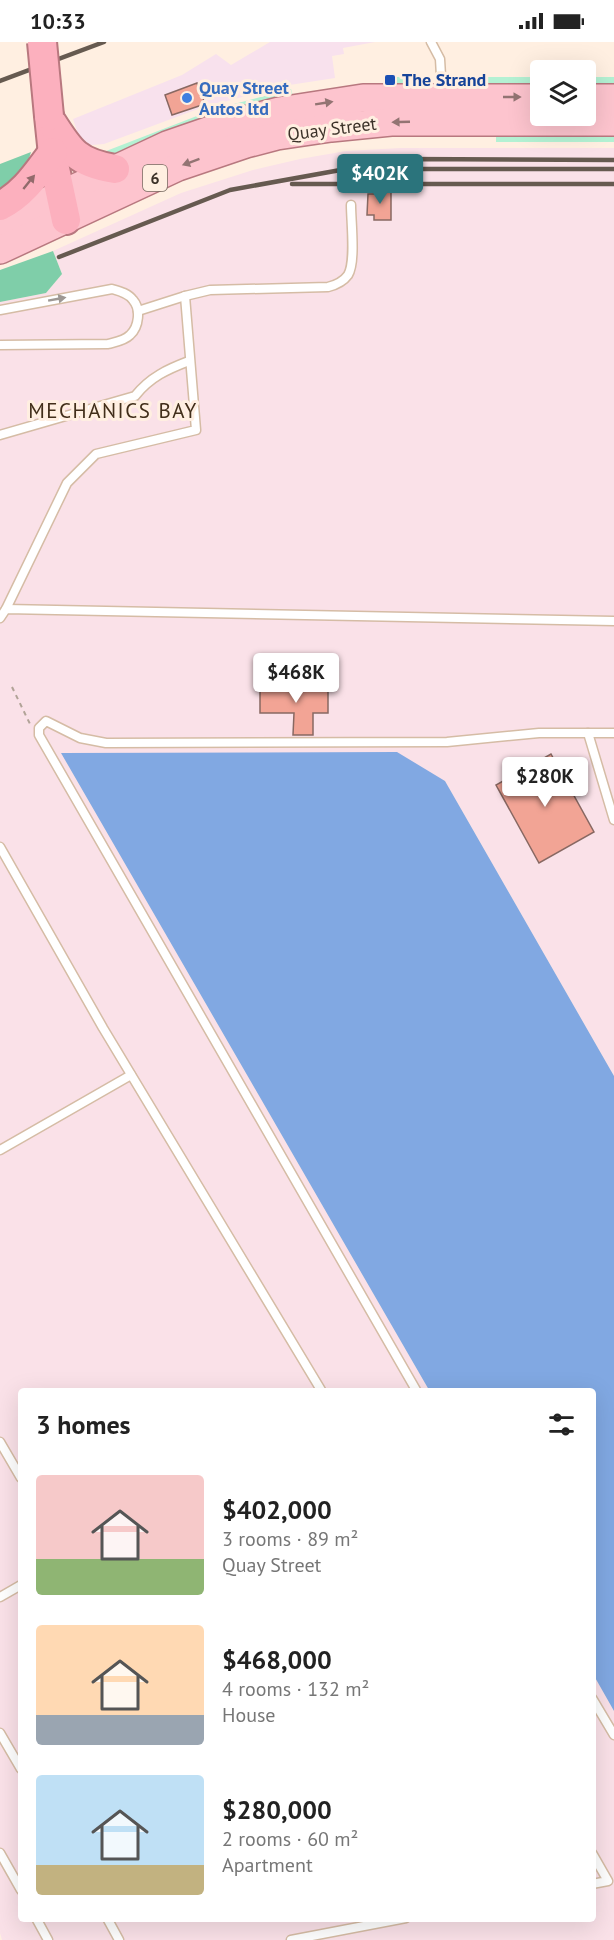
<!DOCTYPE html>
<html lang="en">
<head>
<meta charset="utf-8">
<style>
	:root { --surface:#fff; --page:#f6f6f6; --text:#222; --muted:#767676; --accent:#2b747c }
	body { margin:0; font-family:"PT Sans",sans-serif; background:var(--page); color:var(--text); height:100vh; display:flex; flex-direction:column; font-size:22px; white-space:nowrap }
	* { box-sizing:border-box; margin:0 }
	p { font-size:20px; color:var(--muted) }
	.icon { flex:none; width:33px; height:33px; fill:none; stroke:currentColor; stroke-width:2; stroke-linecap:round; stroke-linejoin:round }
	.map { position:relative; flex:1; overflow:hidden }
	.sheet { position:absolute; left:18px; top:1346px; width:578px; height:534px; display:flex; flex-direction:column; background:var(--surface); border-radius:6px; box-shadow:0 6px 24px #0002 }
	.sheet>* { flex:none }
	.fabs { position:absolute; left:530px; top:18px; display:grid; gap:12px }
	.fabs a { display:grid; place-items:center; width:66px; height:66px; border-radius:6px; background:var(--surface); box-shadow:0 6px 24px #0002; font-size:30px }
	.price { position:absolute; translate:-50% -51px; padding:0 14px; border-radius:6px; background:#fff; color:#222; font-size:20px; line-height:39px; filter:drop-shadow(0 2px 3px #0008) }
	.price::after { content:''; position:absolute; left:50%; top:36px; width:18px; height:14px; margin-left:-9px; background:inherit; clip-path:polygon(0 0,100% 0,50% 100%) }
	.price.active { background:var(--accent); color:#fff }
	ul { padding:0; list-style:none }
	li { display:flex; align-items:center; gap:18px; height:150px; padding:0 18px }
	li span { display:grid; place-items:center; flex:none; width:168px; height:120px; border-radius:6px; color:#555 }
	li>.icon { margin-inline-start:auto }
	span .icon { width:72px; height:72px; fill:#fffc; stroke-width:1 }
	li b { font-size:26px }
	h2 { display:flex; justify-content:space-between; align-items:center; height:72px; padding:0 18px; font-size:26px }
	.status { display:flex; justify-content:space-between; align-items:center; height:42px; padding:0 30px; background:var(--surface); direction:ltr }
	.status svg { height:16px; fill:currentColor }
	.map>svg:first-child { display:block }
</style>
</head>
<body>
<div class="status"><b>10:33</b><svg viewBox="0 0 49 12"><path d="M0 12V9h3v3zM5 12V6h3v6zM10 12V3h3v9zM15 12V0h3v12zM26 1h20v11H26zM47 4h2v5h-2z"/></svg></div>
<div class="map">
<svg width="614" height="1898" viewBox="0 0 614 1898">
	<rect width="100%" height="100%" fill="#ffefe1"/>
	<!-- commercial -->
	<path fill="#f8e1ed" d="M 270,0 L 375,0 L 343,6 L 344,12 L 332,14 L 335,36 L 283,44 L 198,67 L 104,102 L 92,103 L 81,101 L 73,77 L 182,33 L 216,12 L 231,23 Z"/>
	<!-- industrial -->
	<path fill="#fae1e8" d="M 401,106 L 614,106 L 614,1034 L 445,739 L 61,711 L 429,1348 L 21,1348 L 21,1876 L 592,1876 L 593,1632 L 614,1669 L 614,1898 L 2,1898 L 0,1891 L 0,260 L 46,251 L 62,232 L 53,209 L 181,151 L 253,128 L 300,117 L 346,109 Z"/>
	<!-- green -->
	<g fill="#b4f1d3">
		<path d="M 427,34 L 425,41 L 395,42 L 397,35 Z"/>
		<path d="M 456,35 L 540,35 L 540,41 L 457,41 Z"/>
		<rect x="585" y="35" width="29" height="7"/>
		<path d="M 291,47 L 293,54 L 114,113 L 101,111 L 215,67 Z"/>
		<rect x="496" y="95" width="118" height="5"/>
	</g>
	<!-- forest -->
	<g fill="#7fcea9">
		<path d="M 31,110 C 26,129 15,137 0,148 L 0,122 Z"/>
		<path d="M 53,209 L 62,232 L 46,251 L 0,260 L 0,228 Z"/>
	</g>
	<!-- water -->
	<path fill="#81a8e2" d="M 397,710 L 445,739 L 614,1034 L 614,1669 L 593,1632 L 592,1348 L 429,1348 L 61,711 Z"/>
	<!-- building -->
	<g fill="#f2a495" stroke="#886862" stroke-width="1.5">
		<path d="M 197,41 L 205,62 L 172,73 L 165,53 Z"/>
		<path d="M 374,147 L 391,147 L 391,178 L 374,178 L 374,173 L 367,173 L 368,152 L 374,152 Z"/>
		<path d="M 260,643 L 328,643 L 328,671 L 313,671 L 313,693 L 293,693 L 294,671 L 260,671 Z"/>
		<path d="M 551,712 L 594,790 L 539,821 L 496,743 Z"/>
	</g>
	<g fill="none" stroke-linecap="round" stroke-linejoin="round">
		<!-- service casing -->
		<g stroke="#d5bca5" stroke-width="11">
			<g id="service">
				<path d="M 431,0 L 440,17 L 442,51"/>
				<path d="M 0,268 L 112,247 C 119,249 128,251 133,258 C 141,267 139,285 130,293 C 124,299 115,300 108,302 L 0,303"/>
				<path d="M 138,269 L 185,254 L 210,248 L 328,245 C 336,243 343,240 348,233 C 356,220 351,180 351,163"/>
				<path d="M 0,393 L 135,354 C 150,335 168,327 189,319"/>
				<path d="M 6,567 L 67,441 L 96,412 L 196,388 L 185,254"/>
				<path d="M 0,576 L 6,567 L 614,579"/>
				<path d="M 588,691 L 614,778"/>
				<path d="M 0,805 L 103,986 L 321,1348"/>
				<path d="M 0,1108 L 131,1033"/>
				<path d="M 416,1348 L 39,693 L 39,686 L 46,679 L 80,696 L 106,701 L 447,700 L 539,691 L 614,691"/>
				<path d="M 0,1400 L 21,1436"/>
				<path d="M 0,1555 L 21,1543"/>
				<path d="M 592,1656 L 614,1693"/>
				<path d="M 0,1691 L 21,1727"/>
				<path d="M 0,1811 L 21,1848"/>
				<path d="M 592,1811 L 608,1839 L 592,1842"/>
				<path d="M 36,1876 L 48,1898"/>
				<path d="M 107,1876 L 119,1898"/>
				<path d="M 291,1898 L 406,1876"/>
			</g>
		</g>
		<!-- primary casing -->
		<g stroke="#b8787f" stroke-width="30">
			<g id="primary">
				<path d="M 585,56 L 614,56"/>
				<path d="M 0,181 L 167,103 L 222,84 L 279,69 L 363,56 L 540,56"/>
				<path d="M 0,208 L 178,125 L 246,102 L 277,94 L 331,86 L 391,80 L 614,80"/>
			</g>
		</g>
		<!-- trunk casing -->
		<g stroke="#b8787f" stroke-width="32">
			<g id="trunk">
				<path d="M 49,74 L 54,122 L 66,178"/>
				<path d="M 51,79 C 70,109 77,121 115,127"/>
				<path d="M 0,164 C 24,152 37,131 53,110"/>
			</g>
		</g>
		<!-- path -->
		<path stroke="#b1a397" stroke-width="2" stroke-dasharray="4.5 4.5" stroke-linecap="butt" d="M 12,645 L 30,682"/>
		<!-- service -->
		<use href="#service" stroke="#fff" stroke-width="8"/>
		<!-- primary -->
		<use href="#primary" stroke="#fdc4ce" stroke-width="27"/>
		<!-- trunk -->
		<use href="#trunk" stroke="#fcb0be" stroke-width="28"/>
		<!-- rail -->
		<g stroke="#665a50" stroke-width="4.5">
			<path d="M 0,39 L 104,0"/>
			<path d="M 383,120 L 405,117 L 614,118"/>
			<path d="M 292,142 L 614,142"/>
			<path d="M 59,215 L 230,148 L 346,127 L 614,127"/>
		</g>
		<!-- trunk-bridge casing -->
		<g stroke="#b8787f" stroke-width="32" stroke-linecap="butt">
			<path id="trunk-bridge" d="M 42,0 L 49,74"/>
		</g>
		<!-- trunk-bridge -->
		<use href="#trunk-bridge" stroke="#fcb0be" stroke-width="28"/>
	</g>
	<!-- one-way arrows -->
	<defs><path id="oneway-solid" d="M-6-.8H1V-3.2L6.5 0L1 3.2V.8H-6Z" transform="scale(1.5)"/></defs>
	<g fill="#937473">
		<use href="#oneway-solid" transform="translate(512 55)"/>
		<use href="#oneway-solid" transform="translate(324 61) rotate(-9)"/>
		<use href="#oneway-solid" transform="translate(401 80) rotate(178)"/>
		<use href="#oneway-solid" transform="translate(191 120) rotate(160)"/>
	</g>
	<use fill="#926b6c" href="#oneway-solid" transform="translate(29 140) rotate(-51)"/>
	<use fill="#9e9894" href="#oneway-solid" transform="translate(57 257) rotate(-10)"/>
	<!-- markers -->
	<rect fill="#1a4fb4" stroke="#ffefe1" stroke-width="2" x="384" y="32" width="12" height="12" rx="3"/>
	<circle fill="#3f7fe0" stroke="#ffefe1" stroke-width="2" cx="187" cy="56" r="6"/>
	<g text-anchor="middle" stroke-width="6" stroke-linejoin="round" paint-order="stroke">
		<!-- shield labels -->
		<rect fill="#ffefe1" stroke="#766b60" stroke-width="1.5" x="143" y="123" width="24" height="26" rx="4.5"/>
		<g font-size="16" font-weight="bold" fill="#3c3229">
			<text x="155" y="142">6</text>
		</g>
		<!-- transit labels -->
		<g font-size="18" font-weight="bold" fill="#164399" stroke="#ffefe1" text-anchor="start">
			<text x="402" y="44">The Strand</text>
		</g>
		<!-- shop labels -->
		<g font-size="18" font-weight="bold" fill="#366cbe" stroke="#ffefe1" text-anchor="start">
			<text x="199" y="52">Quay Street<tspan x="199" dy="21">Autos ltd</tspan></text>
		</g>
		<!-- street labels -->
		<g font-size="18" fill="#3c3229" stroke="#ffefe1">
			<text transform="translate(332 87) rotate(-7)" y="6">Quay Street</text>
		</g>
		<!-- quarter labels -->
		<g font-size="21" letter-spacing="1.5" fill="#412e1a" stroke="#ffefe1">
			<text x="113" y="376">MECHANICS BAY</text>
		</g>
	</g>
</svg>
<div class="fabs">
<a><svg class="icon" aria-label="layers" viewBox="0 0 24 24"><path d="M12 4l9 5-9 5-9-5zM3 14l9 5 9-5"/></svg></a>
</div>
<b class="price active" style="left:380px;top:163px">$402K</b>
<b class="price" style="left:296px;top:662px">$468K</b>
<b class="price" style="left:545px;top:766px">$280K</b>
<section class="sheet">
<h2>3 homes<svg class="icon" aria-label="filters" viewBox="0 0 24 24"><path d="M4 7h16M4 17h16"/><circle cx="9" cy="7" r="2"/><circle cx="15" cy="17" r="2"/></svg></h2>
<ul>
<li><span style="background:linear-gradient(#f6c9c9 70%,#8fb573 0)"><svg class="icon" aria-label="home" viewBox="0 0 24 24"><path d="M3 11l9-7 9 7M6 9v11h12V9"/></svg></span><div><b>$402,000</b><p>3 rooms · 89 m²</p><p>Quay Street</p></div></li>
<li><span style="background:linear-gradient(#ffd9b3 75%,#9aa5b1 0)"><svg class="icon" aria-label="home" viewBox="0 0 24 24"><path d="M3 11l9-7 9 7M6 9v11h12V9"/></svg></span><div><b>$468,000</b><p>4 rooms · 132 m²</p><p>House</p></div></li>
<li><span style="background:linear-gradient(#bfe0f5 75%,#c2b280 0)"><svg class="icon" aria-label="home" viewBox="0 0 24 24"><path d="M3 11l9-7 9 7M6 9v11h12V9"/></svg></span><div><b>$280,000</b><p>2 rooms · 60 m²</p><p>Apartment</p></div></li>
</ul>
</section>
</div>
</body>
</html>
